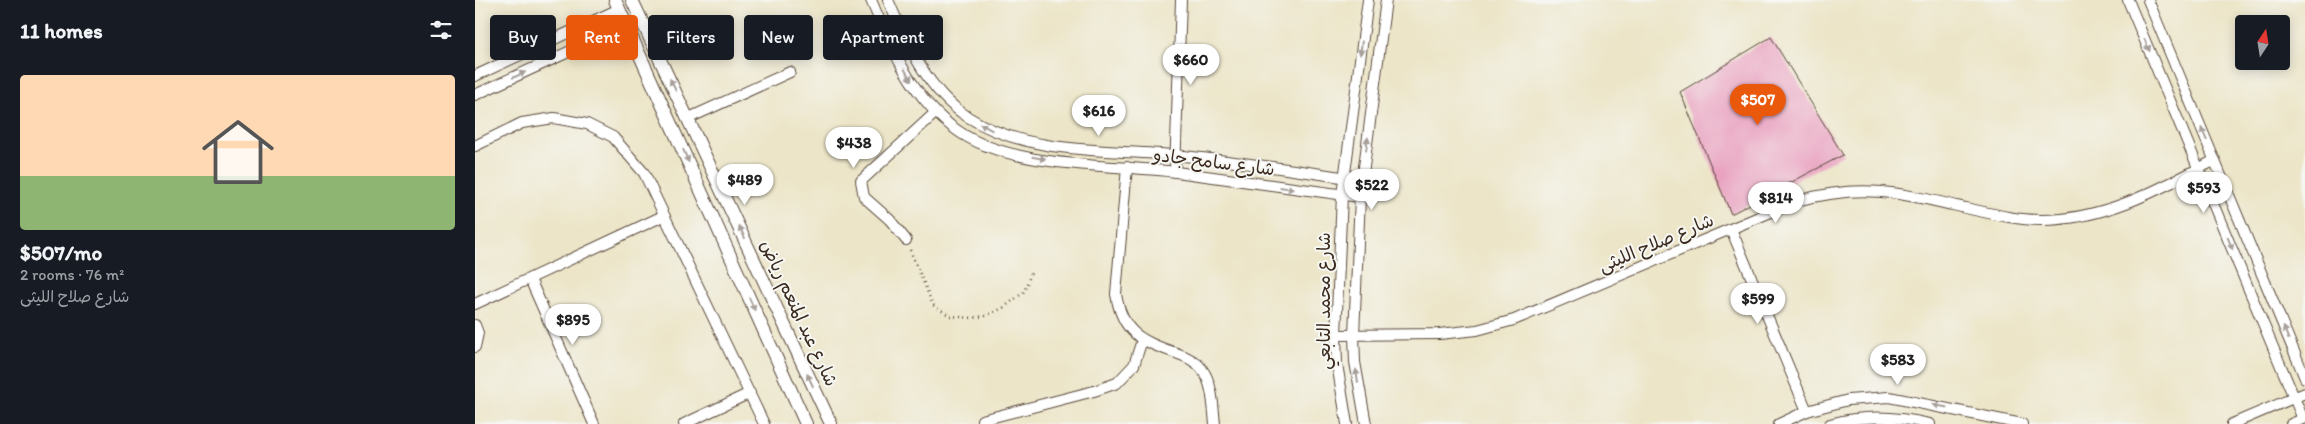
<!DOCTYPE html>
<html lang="en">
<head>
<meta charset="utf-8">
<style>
	:root { --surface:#171b24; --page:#242831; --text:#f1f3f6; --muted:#9ea1a6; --accent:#ea580c }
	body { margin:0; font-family:Itim,"Playpen Sans Arabic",sans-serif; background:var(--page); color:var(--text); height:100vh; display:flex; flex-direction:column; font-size:19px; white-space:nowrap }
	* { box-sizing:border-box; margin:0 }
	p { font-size:16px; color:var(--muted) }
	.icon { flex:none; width:28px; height:28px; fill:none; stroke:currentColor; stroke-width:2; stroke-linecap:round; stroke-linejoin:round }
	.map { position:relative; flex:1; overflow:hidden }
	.details { display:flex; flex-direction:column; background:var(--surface); width:475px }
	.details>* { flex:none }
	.banner { position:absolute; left:15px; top:15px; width:475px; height:45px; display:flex; gap:10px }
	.needle { width:32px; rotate:12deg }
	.buttons { position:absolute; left:1760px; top:15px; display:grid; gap:10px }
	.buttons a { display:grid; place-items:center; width:55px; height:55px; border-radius:5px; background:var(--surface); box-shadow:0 2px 12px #0003; font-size:25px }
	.price { position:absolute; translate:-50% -42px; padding:0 11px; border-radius:18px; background:#fff; color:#222; font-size:16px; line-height:32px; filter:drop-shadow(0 1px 2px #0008) }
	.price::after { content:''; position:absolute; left:50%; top:30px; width:15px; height:11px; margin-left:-8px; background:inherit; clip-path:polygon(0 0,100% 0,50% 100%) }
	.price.on { background:var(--accent); color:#fff }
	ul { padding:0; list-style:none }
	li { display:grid; align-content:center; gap:10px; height:265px; padding:0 20px }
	li span { display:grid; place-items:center; height:155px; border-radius:5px; color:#555 }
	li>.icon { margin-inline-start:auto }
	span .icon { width:90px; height:90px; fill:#fffc; stroke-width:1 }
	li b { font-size:21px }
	h2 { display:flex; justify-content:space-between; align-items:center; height:60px; padding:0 20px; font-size:21px }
	.tag { padding:0 18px; border-radius:5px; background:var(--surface); box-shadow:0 2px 12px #0003; font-size:18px; line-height:45px }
	.tag.on { background:var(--accent); color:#fff }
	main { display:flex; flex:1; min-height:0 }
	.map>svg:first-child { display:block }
</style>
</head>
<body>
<main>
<section class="details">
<h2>11 homes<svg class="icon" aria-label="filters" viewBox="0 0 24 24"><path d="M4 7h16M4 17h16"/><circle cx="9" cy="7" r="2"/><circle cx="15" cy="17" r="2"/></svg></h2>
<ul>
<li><span style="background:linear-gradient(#ffd9b3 65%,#8fb573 0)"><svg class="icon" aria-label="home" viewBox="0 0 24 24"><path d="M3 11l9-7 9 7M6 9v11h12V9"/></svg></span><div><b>$507/mo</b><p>2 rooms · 76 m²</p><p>شارع صلاح الليثى</p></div></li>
</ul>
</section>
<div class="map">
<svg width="1830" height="424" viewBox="0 0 1830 424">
	<rect width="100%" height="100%" fill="#f6f6f2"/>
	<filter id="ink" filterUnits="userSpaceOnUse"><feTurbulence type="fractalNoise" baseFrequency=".02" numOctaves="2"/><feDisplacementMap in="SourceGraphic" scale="10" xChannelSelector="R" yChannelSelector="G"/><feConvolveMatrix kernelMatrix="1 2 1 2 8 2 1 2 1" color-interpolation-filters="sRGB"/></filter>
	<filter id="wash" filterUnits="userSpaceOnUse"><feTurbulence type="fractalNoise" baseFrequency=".0096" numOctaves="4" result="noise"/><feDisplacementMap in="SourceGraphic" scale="20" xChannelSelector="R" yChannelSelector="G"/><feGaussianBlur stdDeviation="1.12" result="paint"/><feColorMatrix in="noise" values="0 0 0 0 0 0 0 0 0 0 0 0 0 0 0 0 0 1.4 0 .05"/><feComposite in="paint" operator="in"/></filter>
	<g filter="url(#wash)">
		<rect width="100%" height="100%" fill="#ece5c8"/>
		<g id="blocks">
			<!-- building -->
			<path fill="#e9a2c0" d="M 1296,37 L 1368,155 L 1256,214 L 1205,92 Z"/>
		</g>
	</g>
	<g filter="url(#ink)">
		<use href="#blocks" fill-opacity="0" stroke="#564638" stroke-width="1"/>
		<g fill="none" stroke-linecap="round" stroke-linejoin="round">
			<!-- minor casing -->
			<g stroke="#564638" stroke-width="12">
				<g id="minor">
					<path d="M 396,0 C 416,48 439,101 483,131 C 537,169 636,164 701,172 C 762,180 824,189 885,197"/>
					<path d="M 413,0 C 431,42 453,92 493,117 C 553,155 631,149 699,155 C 762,161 825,171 887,180"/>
					<path d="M 1653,0 L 1828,419"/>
					<path d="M 1673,0 L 1830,378"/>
					<path d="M 0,76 L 144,9"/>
					<path d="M 0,95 L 152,25"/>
					<path d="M 214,118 L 315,72"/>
					<path d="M 0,146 L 47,123 L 79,118 L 112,124 L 138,137 L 169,173 L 289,424"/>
					<path d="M 652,167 L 641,294 C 647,333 666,341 701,353 C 710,356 721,361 727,369 C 738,384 738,406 740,424"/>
					<path d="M 700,172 L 706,0"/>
					<path d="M 1256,229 L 1332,411"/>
					<path d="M 431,240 L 415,220 L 389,197 L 386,181 L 460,113"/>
					<path d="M 55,279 L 119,424"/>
					<path d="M 0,304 L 188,216"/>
					<path d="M 0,325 L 3,333 L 0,347"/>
					<path d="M 861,335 L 964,334 L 1002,330 L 1039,320 L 1322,201 C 1390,182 1429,194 1495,209 C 1518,214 1542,220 1566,220 C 1630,220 1685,189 1740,160"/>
					<path d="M 507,420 L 619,391 L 642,383 L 659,365 L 667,340"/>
					<path d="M 209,424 L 275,393"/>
					<path d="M 872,424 L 862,364 L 861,335 L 867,195 L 893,0"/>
					<path d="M 891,424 L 880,362 L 879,335 L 885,197 L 911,0"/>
					<path d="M 1304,424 L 1332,411 L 1373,400 L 1414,397 L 1547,424"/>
					<path d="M 1355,424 C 1389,414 1421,416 1455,424"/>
					<path d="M 1757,424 L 1830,393"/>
					<path d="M 1816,424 L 1830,418"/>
				</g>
			</g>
			<!-- tertiary casing -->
			<g stroke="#564638" stroke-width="14">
				<g id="tertiary">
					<path d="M 140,0 L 331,424"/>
					<path d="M 157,0 L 356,424"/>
				</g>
			</g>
			<!-- path -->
			<path stroke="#564638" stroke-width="2.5" stroke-dasharray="1 4" stroke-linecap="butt" d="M 435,250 L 458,305 L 475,316 L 495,318 L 510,316 L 528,308 L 549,292 L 556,273"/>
			<!-- minor -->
			<use href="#minor" stroke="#fff" stroke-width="10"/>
			<!-- tertiary -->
			<use href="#tertiary" stroke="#fff" stroke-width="12"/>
		</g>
		<!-- one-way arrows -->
		<defs><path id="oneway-solid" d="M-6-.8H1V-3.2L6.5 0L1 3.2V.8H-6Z" transform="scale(1.25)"/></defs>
		<g fill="#a79f9a">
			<use href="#oneway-solid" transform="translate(1672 45) rotate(67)"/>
			<use href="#oneway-solid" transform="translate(886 48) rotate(98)"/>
			<use href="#oneway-solid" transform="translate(44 75) rotate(-25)"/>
			<use href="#oneway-solid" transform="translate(433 75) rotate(59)"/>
			<use href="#oneway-solid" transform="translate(198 85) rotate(-116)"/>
			<use href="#oneway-solid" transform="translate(511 127) rotate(-151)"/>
			<use href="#oneway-solid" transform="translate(1729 134) rotate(-113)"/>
			<use href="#oneway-solid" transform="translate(892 144) rotate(-82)"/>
			<use href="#oneway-solid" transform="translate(211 156) rotate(66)"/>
			<use href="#oneway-solid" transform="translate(564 158) rotate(9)"/>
			<use href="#oneway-solid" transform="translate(812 188) rotate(8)"/>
			<use href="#oneway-solid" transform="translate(267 232) rotate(-115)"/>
			<use href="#oneway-solid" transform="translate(1755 243) rotate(68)"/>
			<use href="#oneway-solid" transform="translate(277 304) rotate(66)"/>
			<use href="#oneway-solid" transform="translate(1811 333) rotate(-112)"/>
			<use href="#oneway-solid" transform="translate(882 376) rotate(-99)"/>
			<use href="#oneway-solid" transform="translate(335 380) rotate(-115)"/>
			<use href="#oneway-solid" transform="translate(1465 406) rotate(-168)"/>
		</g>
	</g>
	<g text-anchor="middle" stroke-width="4" stroke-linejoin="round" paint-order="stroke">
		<!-- street labels -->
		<g font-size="18" fill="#3b2a1e" stroke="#f6f6f2">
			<text transform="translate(739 162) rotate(7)" y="6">شارع سامح جادو</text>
			<text transform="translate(1181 243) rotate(-23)" y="6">شارع صلاح الليثى</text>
			<text transform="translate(849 301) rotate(-90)" y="6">شارع محمد التابعي</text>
			<text transform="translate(324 313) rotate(65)" y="6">شارع عبد المنعم رياض</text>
		</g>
	</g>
</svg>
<div class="buttons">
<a><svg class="needle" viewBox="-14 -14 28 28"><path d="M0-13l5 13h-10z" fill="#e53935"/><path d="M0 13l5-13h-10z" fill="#9ea1a6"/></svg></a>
</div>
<b class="price" style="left:716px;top:86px">$660</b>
<b class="price on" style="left:1283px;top:126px">$507</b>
<b class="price" style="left:624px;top:137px">$616</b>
<b class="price" style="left:379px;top:169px">$438</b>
<b class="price" style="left:270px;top:206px">$489</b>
<b class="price" style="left:897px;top:211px">$522</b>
<b class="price" style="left:1729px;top:214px">$593</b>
<b class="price" style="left:1301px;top:224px">$814</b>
<b class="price" style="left:1283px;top:325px">$599</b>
<b class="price" style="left:98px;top:346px">$895</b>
<b class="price" style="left:1423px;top:386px">$583</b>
<div class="banner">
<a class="tag">Buy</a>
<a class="tag on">Rent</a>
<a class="tag">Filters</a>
<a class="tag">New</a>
<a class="tag">Apartment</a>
</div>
</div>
</main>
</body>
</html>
